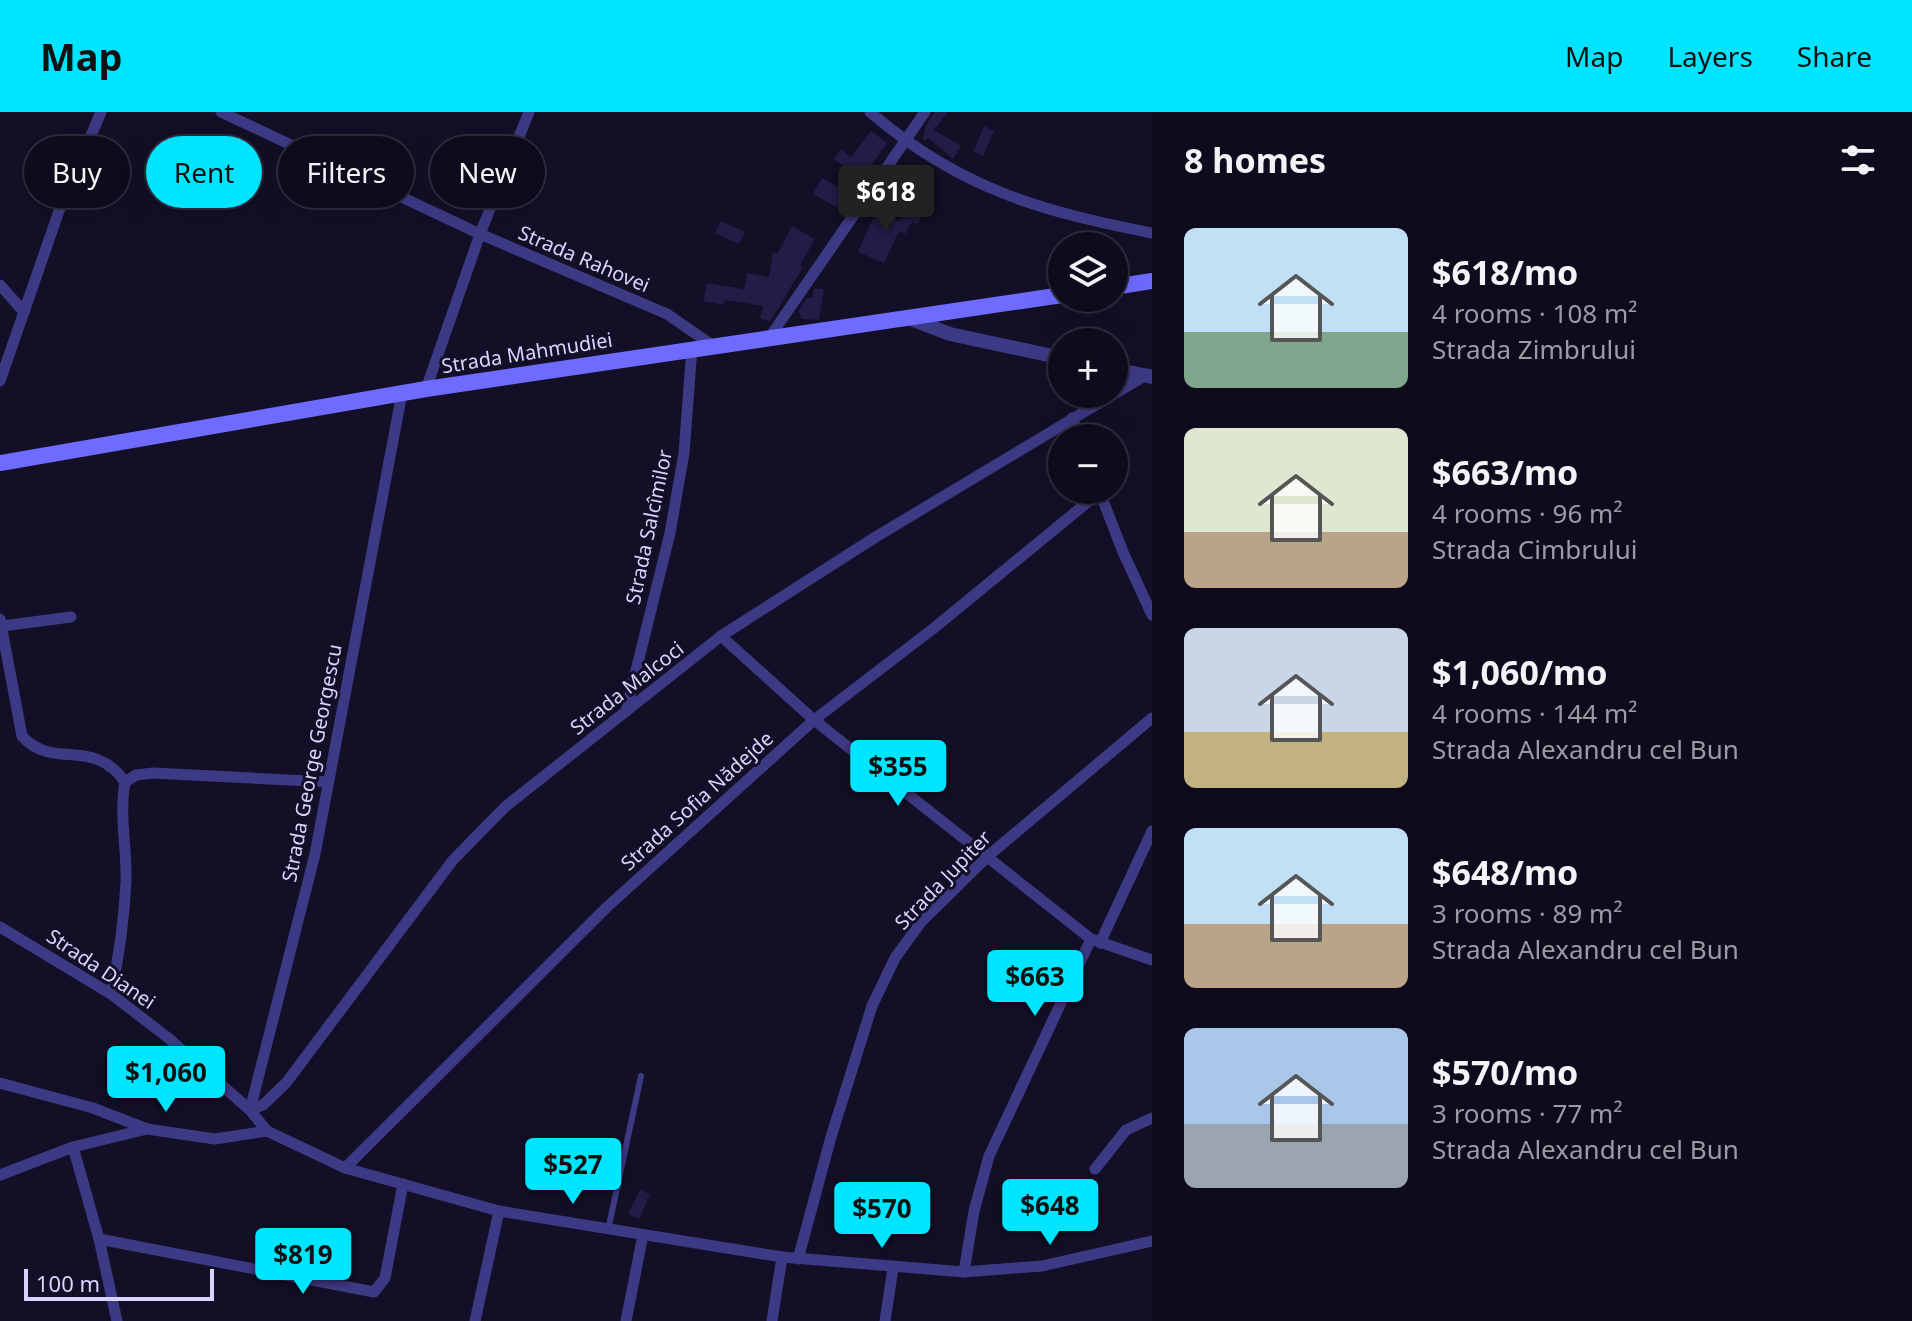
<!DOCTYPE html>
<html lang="en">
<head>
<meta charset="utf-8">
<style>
	:root { --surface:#0e0b1c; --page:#171425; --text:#f1f3f6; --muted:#9b9ba3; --line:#2e2b3b; --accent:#00e5ff }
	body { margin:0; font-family:"Noto Sans",sans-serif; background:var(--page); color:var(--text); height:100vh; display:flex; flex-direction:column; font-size:30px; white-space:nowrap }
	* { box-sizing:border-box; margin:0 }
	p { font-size:26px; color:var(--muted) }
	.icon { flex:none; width:44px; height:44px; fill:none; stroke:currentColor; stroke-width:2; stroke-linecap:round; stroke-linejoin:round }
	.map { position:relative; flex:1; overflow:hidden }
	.drawer { display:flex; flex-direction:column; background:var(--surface); width:760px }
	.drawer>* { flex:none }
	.banner { position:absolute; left:24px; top:24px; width:760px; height:72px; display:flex; gap:16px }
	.tools { position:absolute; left:1048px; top:120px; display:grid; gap:16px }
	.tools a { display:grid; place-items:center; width:80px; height:80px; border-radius:50%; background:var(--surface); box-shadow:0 8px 32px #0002,0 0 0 2px var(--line); font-size:40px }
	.scale { position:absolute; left:24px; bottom:20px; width:190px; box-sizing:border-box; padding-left:8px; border:4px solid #d9d4ff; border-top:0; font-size:22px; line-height:28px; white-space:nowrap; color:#d9d4ff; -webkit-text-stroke:6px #130f26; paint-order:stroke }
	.price { position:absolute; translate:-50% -68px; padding:0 18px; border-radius:8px; background:var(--accent); color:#111; font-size:26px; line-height:52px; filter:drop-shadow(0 2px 4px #0008) }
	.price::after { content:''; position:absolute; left:50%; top:48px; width:24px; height:18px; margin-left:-12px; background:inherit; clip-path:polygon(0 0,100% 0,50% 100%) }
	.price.selected { background:#222; color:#fff }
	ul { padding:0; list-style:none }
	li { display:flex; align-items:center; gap:24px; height:200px; padding:0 32px }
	li span { display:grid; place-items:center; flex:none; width:224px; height:160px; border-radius:12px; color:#555 }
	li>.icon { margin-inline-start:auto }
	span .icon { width:96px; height:96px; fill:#fffc; stroke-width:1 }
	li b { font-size:34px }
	h2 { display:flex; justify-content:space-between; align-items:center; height:96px; padding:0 32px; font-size:34px }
	.tag { padding:0 28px; border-radius:36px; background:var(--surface); box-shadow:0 8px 32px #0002,0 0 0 2px var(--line); font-size:28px; line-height:72px }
	.tag.selected { background:var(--accent); color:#111 }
	header { display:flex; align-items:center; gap:48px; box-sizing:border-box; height:112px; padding:0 40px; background:var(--accent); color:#111 }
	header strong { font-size:38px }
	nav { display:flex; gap:44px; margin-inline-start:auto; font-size:28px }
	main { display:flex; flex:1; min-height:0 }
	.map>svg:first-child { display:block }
</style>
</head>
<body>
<header>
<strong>Map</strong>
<nav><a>Map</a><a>Layers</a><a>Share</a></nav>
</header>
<main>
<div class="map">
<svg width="1152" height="1209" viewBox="0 0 1152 1209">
	<rect width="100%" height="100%" fill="#130f26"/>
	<!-- building -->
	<g fill="#241b47">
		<path d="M 935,0 L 948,0 L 934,18 L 961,34 L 953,47 L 928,26 L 923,29 L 925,15 Z"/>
		<path d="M 984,14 L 994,19 L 983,44 L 973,40 Z"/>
		<path d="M 871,19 L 887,31 L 861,68 L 834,47 L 841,37 L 851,45 Z"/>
		<path d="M 918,52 L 930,56 L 916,98 L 910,97 Z"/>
		<path d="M 822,66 L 847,80 L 838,96 L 813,82 Z"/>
		<path d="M 908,96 L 922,102 L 918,112 L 912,110 L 905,122 L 899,119 L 884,151 L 858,140 L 877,97 L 899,109 Z"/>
		<path d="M 721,109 L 745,120 L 739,132 L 715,121 Z"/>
		<path d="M 792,114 L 815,127 L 800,153 L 803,155 L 770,210 L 760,206 L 763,194 L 725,188 L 724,193 L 703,189 L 707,171 L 744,177 L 747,161 L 769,165 L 773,140 L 777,142 Z"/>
		<path d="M 814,176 L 824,177 L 819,208 L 802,207 L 798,199 L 807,186 L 812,186 Z"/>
		<path d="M 640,1078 L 650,1082 L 639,1107 L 628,1102 Z"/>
	</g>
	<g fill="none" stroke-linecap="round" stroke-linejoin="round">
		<!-- service -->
		<path stroke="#3d3a85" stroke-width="6" d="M 608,1118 L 641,964"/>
		<!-- minor -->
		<g stroke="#3d3a85" stroke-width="11">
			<path d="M 221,0 L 480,122 L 667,202 L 712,233"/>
			<path d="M 870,0 C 959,76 1039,99 1152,121"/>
			<path d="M 0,173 L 24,200"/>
			<path d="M 769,226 L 925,0"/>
			<path d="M 0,269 L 59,99 L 101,0"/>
			<path d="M 426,277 L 480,122 L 529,0"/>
			<path d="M 1114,282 L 1148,262"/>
			<path d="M 1072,306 L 1081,326"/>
			<path d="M 1099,378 L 1123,440 L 1152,503"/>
			<path d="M 0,507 L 22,624 C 53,659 93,624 125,670"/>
			<path d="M 2,514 L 71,505"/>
			<path d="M 721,524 L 814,608 L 1091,827 L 1152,848"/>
			<path d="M 626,599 L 670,421 L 684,341 L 692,236"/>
			<path d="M 125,670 L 136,663 L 153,661 L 328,670"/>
			<path d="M 0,815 L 111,882 L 167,925 L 250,998 L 263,993 L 286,971 L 453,748 L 505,695 L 721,524 L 874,426 L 1114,282"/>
			<path d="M 1100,831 L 1152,719"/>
			<path d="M 111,882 C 119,845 124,808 126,770 C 127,736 119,704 125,670"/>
			<path d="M 0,971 L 93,996 L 147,1017"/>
			<path d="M 267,1019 L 250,998 L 315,742 L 402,281"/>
			<path d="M 73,1035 L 99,1127 L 117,1209"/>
			<path d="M 345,1056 L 607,795 L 814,608 L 934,516 L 1100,380"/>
			<path d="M 1095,1057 L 1126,1018 L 1152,1006"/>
			<path d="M 0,1063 L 73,1035 L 147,1017 L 215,1027 L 267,1019 L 345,1056 L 499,1099 L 782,1145 L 964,1160 L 1042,1154 L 1152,1129"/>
			<path d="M 99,1127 L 374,1180 L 385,1166 L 403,1072"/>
			<path d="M 798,1147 L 831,1025 L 872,894 L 895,846 L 921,810 L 988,744 L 1152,606"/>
			<path d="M 964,1160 L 974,1099 L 989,1044 L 1091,827"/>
			<path d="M 475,1209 L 499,1099"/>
			<path d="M 626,1209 L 643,1123"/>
			<path d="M 772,1209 L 782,1145"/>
			<path d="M 885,1209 L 893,1156"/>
		</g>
		<!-- tertiary -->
		<g stroke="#3d3a85" stroke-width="14">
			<path d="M 908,206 L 950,222 L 1062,246"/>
			<path d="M 1114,257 L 1152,265"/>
		</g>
		<!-- secondary -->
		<g stroke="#6f6bff" stroke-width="16">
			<path d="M 1114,175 L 1152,169"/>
			<path d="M 0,351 L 426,277 L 1062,183"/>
		</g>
	</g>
	<g text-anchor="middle" stroke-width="6" stroke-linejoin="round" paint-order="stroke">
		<!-- street labels -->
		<g font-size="20" fill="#d9d4ff" stroke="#130f26">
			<text transform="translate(584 147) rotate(23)" y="7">Strada Rahovei</text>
			<text transform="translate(527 241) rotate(-9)" y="7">Strada Mahmudiei</text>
			<text transform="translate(649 415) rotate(-78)" y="7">Strada Salcîmilor</text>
			<text transform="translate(627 576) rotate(-38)" y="7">Strada Malcoci</text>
			<text transform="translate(312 651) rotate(-79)" y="7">Strada George Georgescu</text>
			<text transform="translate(697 689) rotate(-42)" y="7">Strada Sofia Nădejde</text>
			<text transform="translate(943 768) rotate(-46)" y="7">Strada Jupiter</text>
			<text transform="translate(101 857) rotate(34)" y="7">Strada Dianei</text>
		</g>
	</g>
</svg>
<div class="tools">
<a><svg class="icon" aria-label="layers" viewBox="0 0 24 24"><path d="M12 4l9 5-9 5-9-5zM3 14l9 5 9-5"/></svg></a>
<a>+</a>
<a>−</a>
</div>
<div class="scale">100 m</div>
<b class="price selected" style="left:886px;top:121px">$618</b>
<b class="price" style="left:898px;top:696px">$355</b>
<b class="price" style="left:1035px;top:906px">$663</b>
<b class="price" style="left:166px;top:1002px">$1,060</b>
<b class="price" style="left:573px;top:1094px">$527</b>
<b class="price" style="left:1050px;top:1135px">$648</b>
<b class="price" style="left:882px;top:1138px">$570</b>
<b class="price" style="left:303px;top:1184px">$819</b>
<div class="banner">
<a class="tag">Buy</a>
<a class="tag selected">Rent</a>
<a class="tag">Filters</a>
<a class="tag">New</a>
</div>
</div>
<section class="drawer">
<h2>8 homes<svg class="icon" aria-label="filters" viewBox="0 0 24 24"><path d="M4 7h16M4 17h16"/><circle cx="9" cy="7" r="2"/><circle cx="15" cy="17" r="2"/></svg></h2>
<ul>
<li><span style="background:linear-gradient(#bfe0f5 65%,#7fa58c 0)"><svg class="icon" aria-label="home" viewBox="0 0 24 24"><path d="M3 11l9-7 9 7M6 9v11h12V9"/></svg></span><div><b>$618/mo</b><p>4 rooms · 108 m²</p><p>Strada Zimbrului</p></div></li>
<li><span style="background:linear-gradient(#dfe7d0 65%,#b9a48a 0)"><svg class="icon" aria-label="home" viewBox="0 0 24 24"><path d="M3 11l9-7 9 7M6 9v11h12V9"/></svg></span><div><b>$663/mo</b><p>4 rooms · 96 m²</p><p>Strada Cimbrului</p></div></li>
<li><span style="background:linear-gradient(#c9d6e8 65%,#c2b280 0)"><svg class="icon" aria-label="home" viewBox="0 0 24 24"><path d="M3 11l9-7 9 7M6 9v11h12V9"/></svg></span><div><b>$1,060/mo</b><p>4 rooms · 144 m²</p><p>Strada Alexandru cel Bun</p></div></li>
<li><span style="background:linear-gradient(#bfe0f5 60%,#b9a48a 0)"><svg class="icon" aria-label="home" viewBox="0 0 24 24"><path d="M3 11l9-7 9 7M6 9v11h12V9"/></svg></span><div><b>$648/mo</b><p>3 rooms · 89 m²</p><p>Strada Alexandru cel Bun</p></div></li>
<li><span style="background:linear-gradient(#a9c7e8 60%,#9aa5b1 0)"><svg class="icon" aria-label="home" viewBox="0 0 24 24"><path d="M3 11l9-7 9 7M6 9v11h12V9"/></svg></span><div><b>$570/mo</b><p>3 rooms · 77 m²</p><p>Strada Alexandru cel Bun</p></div></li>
</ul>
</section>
</main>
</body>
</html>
